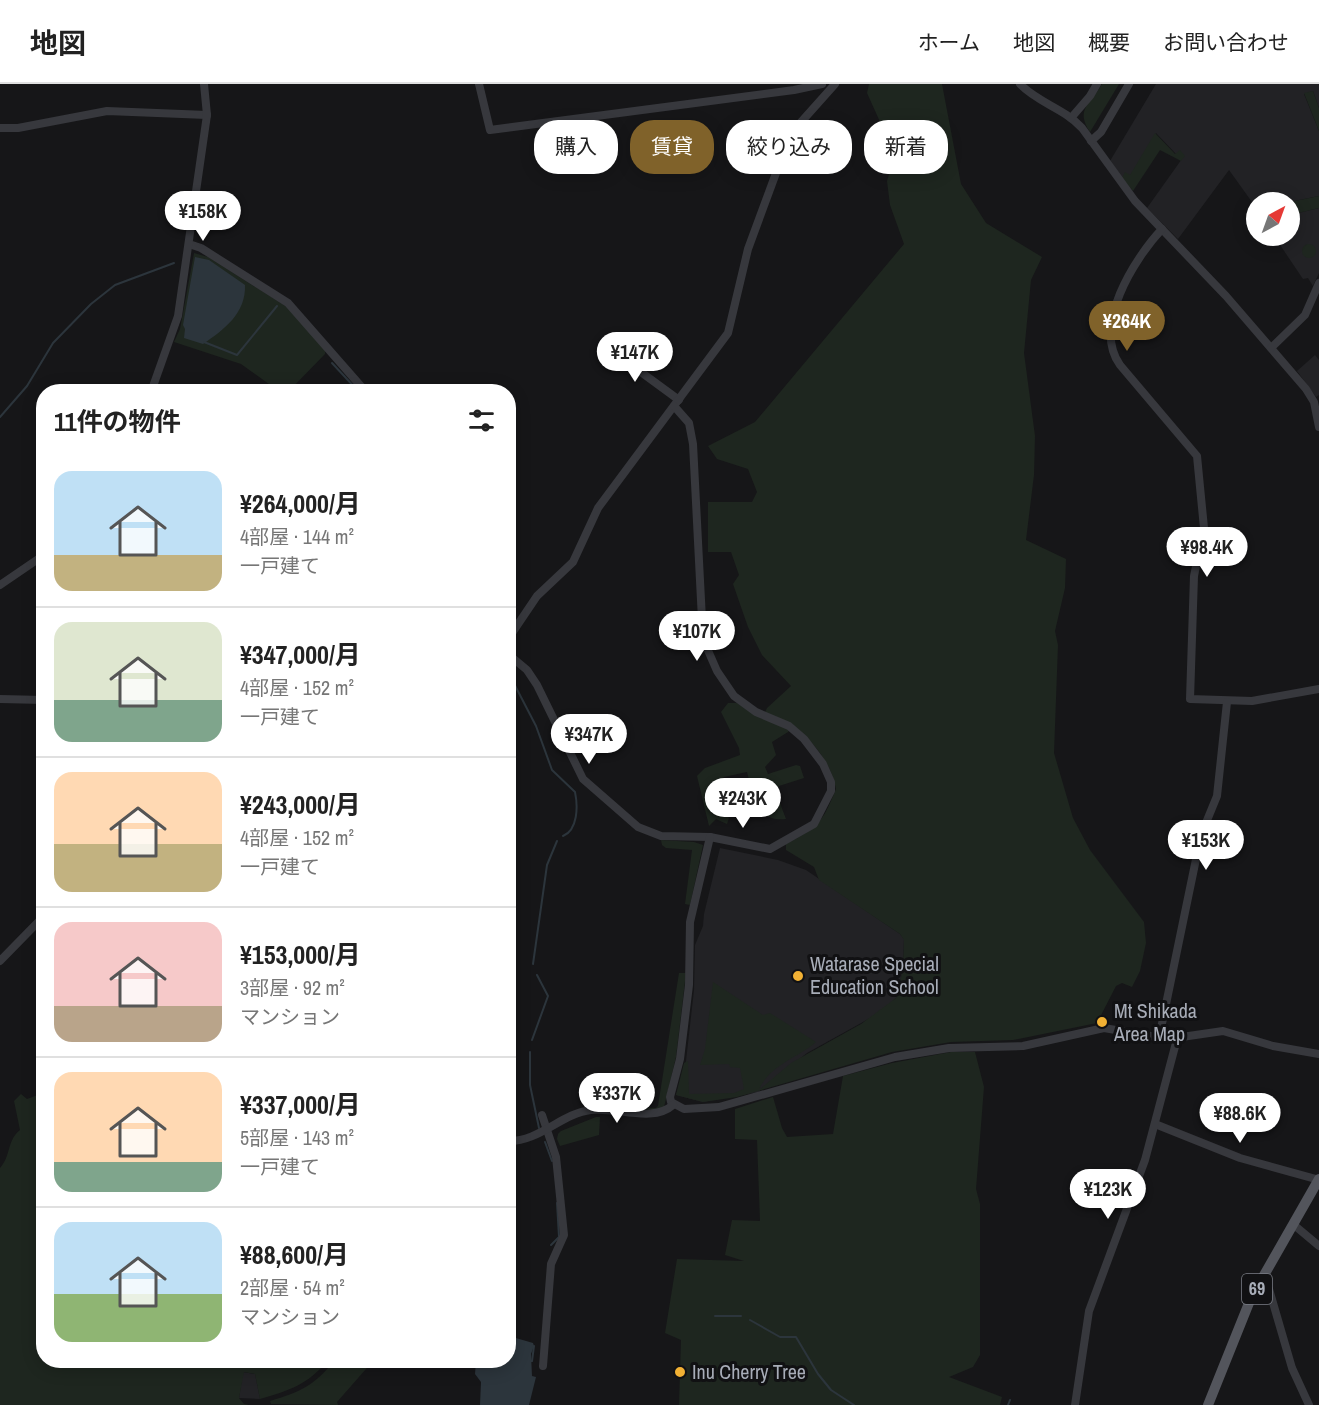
<!DOCTYPE html>
<html lang="ja">
<head>
<meta charset="utf-8">
<style>
	:root { --surface:#fff; --page:#f2f2f2; --text:#222; --muted:#767676; --line:#e0e0e0; --accent:#80622a }
	body { margin:0; font-family:"Archivo Narrow","Noto Sans JP",sans-serif; background:var(--page); color:var(--text); height:100vh; display:flex; flex-direction:column; font-size:22px; white-space:nowrap }
	* { box-sizing:border-box; margin:0 }
	p { font-size:20px; color:var(--muted) }
	.icon { flex:none; width:33px; height:33px; fill:none; stroke:currentColor; stroke-width:2; stroke-linecap:round; stroke-linejoin:round }
	.map { position:relative; flex:1; overflow:hidden }
	.details { position:absolute; left:36px; top:300px; width:480px; height:984px; display:flex; flex-direction:column; background:var(--surface); border-radius:24px; box-shadow:0 3px 15px #0003 }
	.details>* { flex:none }
	.top-card { position:absolute; left:534px; top:36px; width:570px; height:54px; display:flex; gap:12px }
	.needle { width:39px; rotate:41deg }
	.controls { position:absolute; left:1246px; top:108px; display:grid; gap:12px }
	.controls a { display:grid; place-items:center; width:54px; height:54px; border-radius:50%; background:var(--surface); box-shadow:0 3px 15px #0003; font-size:30px }
	.price { position:absolute; translate:-50% -51px; padding:0 14px; border-radius:21px; background:#fff; color:#222; font-size:20px; line-height:39px; filter:drop-shadow(0 2px 3px #0008) }
	.price::after { content:''; position:absolute; left:50%; top:36px; width:18px; height:14px; margin-left:-9px; background:inherit; clip-path:polygon(0 0,100% 0,50% 100%) }
	.price.current { background:var(--accent); color:#fff }
	ul { padding:0; list-style:none }
	li { display:flex; align-items:center; gap:18px; height:150px; padding:0 18px }
	li+li { border-top:2px solid var(--line) }
	li span { display:grid; place-items:center; flex:none; width:168px; height:120px; border-radius:18px; color:#555 }
	li>.icon { margin-inline-start:auto }
	span .icon { width:72px; height:72px; fill:#fffc; stroke-width:1 }
	li b { font-size:26px }
	h2 { display:flex; justify-content:space-between; align-items:center; height:72px; padding:0 18px; font-size:26px }
	.pill { padding:0 21px; border-radius:24px; background:var(--surface); box-shadow:0 3px 15px #0003; font-size:21px; line-height:54px }
	.pill.current { background:var(--accent); color:#fff }
	header { display:flex; align-items:center; gap:36px; box-sizing:border-box; height:84px; padding:0 30px; background:var(--surface); border-bottom:2px solid var(--line) }
	header strong { font-size:28px }
	nav { display:flex; gap:33px; margin-inline-start:auto; font-size:21px }
	.map>svg:first-child { display:block }
</style>
</head>
<body>
<header>
<strong>地図</strong>
<nav><a>ホーム</a><a>地図</a><a>概要</a><a>お問い合わせ</a></nav>
</header>
<div class="map">
<svg width="1319" height="1321" viewBox="0 0 1319 1321">
	<rect width="100%" height="100%" fill="#161618"/>
	<!-- built -->
	<g fill="#222225">
		<path d="M 1156,0 L 1319,0 L 1319,24 L 1313,7 L 1304,10 L 1319,47 L 1319,112 L 1290,118 L 1257,118 L 1257,125 L 1229,86 L 1178,155 L 1147,124 L 1184,72 L 1180,67 L 1176,70 L 1156,49 L 1130,92 L 1122,94 L 1110,77 Z"/>
		<path d="M 1319,124 L 1319,189 L 1313,202 L 1308,194 L 1303,195 L 1274,152 L 1290,152 L 1290,131 Z"/>
		<path d="M 1315,271 L 1319,276 L 1319,311 L 1316,313 L 1297,287 Z"/>
		<path d="M 720,764 L 778,776 L 806,786 L 900,850 L 904,855 L 903,885 L 896,914 L 881,928 L 807,969 L 758,1008 L 703,1018 L 676,1011 L 686,977 L 694,906 L 695,861 L 703,842 L 704,830 Z"/>
		<path d="M 243,1288 L 255,1290 L 260,1315 L 239,1314 Z"/>
	</g>
	<!-- green -->
	<g fill="#1e261f">
		<path d="M 869,0 L 942,0 L 961,100 L 986,139 L 1042,173 L 1031,196 L 1024,269 L 1035,352 L 1034,391 L 1026,456 L 1066,475 L 1065,504 L 1055,547 L 1058,561 L 1054,669 L 1073,734 L 1090,766 L 1144,838 L 1146,859 L 1140,887 L 1132,903 L 1122,899 L 1116,902 L 1097,939 L 1013,956 L 951,958 L 892,968 L 737,1013 L 703,1018 L 676,1011 L 684,979 L 688,977 L 689,1010 L 734,1009 L 744,1005 L 740,984 L 730,983 L 729,980 L 700,981 L 705,965 L 713,898 L 763,931 L 770,929 L 816,958 C 798,974 769,981 759,1006 L 791,979 L 861,940 L 896,914 L 903,885 L 904,856 L 900,850 L 819,796 L 814,783 L 786,766 L 786,760 C 819,743 822,739 836,705 C 831,678 813,658 793,641 L 788,648 L 772,658 L 776,671 L 765,683 L 768,690 L 796,681 L 800,682 L 804,694 L 779,702 L 775,706 L 786,735 C 765,738 755,721 737,719 L 733,713 L 734,706 L 749,696 L 747,688 L 724,693 L 717,698 L 720,725 L 729,734 L 727,740 L 716,735 L 709,742 L 697,692 L 705,684 L 740,671 L 739,664 L 721,628 L 728,619 L 737,619 L 762,635 L 767,624 L 791,602 L 762,571 L 748,543 L 733,500 L 739,491 L 731,468 L 708,468 L 708,418 L 752,418 L 757,408 L 748,385 L 717,375 L 708,362 L 755,338 L 904,160 L 890,121 L 887,97 L 895,71 L 867,9 Z"/>
		<path d="M 1102,0 L 1119,0 L 1090,48 C 1075,25 1090,21 1102,0 Z"/>
		<path d="M 1313,7 L 1319,24 L 1319,47 L 1304,9 Z"/>
		<path d="M 1155,49 L 1175,70 L 1180,66 L 1185,72 L 1181,77 L 1160,66 L 1133,107 L 1122,94 L 1125,88 L 1130,91 Z"/>
		<path d="M 1319,112 L 1319,124 L 1290,131 L 1290,118 Z"/>
		<circle cx="1309" cy="167" r="7"/>
		<path d="M 194,169 L 208,173 L 287,223 L 325,265 L 325,270 L 289,307 L 280,308 L 241,280 L 174,258 L 180,245 Z"/>
		<path d="M 661,756 L 694,758 L 703,761 L 690,821 L 685,820 L 692,766 L 666,764 L 662,761 Z"/>
		<path d="M 679,889 L 686,889 L 676,973 L 664,1023 L 659,1026 L 601,1022 L 656,1024 L 658,1022 Z"/>
		<path d="M 951,968 L 975,968 L 984,1003 L 976,1105 L 980,1120 L 980,1271 L 973,1283 L 949,1293 L 1002,1313 L 1000,1321 L 679,1321 L 681,1256 L 665,1249 L 677,1175 L 744,1177 L 725,1171 L 732,1136 L 760,1137 L 757,1056 L 735,1055 L 735,1025 L 773,1013 L 782,1044 L 787,1053 L 833,1050 L 843,992 L 892,979 Z"/>
		<path d="M 43,1009 L 44,1276 L 327,1277 C 309,1300 288,1307 260,1315 L 255,1290 L 244,1288 L 239,1314 L 244,1320 L 249,1321 L 0,1321 L 0,1084 C 11,1072 7,1056 20,1046 L 14,1017 L 21,1010 L 27,1015 Z"/>
		<path d="M 596,1033 L 600,1033 L 599,1051 L 560,1062 L 557,1055 L 558,1050 L 561,1047 Z"/>
		<path d="M 334,1277 L 373,1277 L 337,1318 L 338,1321 L 271,1320 L 270,1317 C 300,1308 314,1302 334,1277 Z"/>
	</g>
	<!-- water -->
	<g fill="#2c353c">
		<path d="M 195,173 L 209,176 L 245,201 C 246,229 225,245 203,260 L 184,254 L 185,245 L 183,241 Z"/>
		<path d="M 509,1252 L 533,1259 L 534,1262 L 531,1270 L 532,1292 L 536,1293 L 529,1321 L 480,1321 L 481,1298 L 475,1290 L 476,1277 L 508,1276 Z"/>
	</g>
	<g fill="none" stroke-linecap="round" stroke-linejoin="round">
		<!-- stream -->
		<g stroke="#2c353c" stroke-width="2">
			<path d="M 204,258 L 237,271 L 277,222"/>
			<path d="M 332,279 L 359,308"/>
			<path d="M 0,333 L 27,302 L 53,259 L 91,220 L 115,201 L 174,179"/>
			<path d="M 508,588 L 536,642 L 552,686 L 575,708 C 578,722 578,746 563,752"/>
			<path d="M 533,880 L 547,781 L 557,757"/>
			<path d="M 532,956 L 548,912 L 537,891"/>
			<path d="M 530,968 L 530,1001 L 539,1044"/>
			<path d="M 545,1058 L 552,1077"/>
			<path d="M 551,1161 L 559,1153 L 557,1119"/>
			<path d="M 715,1232 L 741,1232"/>
			<path d="M 750,1236 L 780,1253 L 796,1253 L 818,1290 L 831,1306 L 854,1321"/>
			<path d="M 530,1277 L 532,1277 L 534,1262"/>
			<path d="M 1008,1321 L 1010,1316"/>
		</g>
		<!-- minor -->
		<g stroke="#37383d" stroke-width="8">
			<path d="M 479,0 L 490,46 L 794,6 L 822,0"/>
			<path d="M 1020,0 C 1038,19 1064,24 1082,44 L 1135,117 L 1226,212 L 1306,305 L 1314,318 L 1319,343"/>
			<path d="M 1071,34 L 1090,12 L 1097,0"/>
			<path d="M 0,44 L 18,44 L 107,27 L 207,31"/>
			<path d="M 1091,57 L 1101,48 L 1129,0"/>
			<path d="M 1162,145 C 1134,175 1092,242 1120,281 L 1197,372 L 1204,444 L 1194,492 L 1190,615 L 1252,617 L 1319,605"/>
			<path d="M 189,160 L 201,164 L 288,219 L 366,308"/>
			<path d="M 604,261 L 679,316"/>
			<path d="M 1271,264 L 1305,231 L 1319,199"/>
			<path d="M 151,308 L 178,232 L 207,31 L 204,0"/>
			<path d="M 0,501 L 44,471"/>
			<path d="M 508,555 L 537,512 L 573,478 L 598,424 L 728,249 L 748,165 L 786,62 L 794,46 L 835,0"/>
			<path d="M 508,570 L 527,586 L 537,601 L 583,695 L 638,743 L 661,752 L 710,753 L 770,765 L 814,740 L 831,707 L 831,698 L 823,680 L 804,655 L 789,642 L 756,628 L 734,612 L 717,587 L 703,555 L 693,360 L 689,339 L 674,322"/>
			<path d="M 0,615 L 44,616"/>
			<path d="M 710,753 L 690,838 L 689,901 L 680,975 L 670,1013 L 671,1018 L 684,1025 L 719,1023 L 895,973 L 949,964 L 1023,962 L 1104,944 L 1168,955 L 1223,947 L 1273,962 L 1319,970"/>
			<path d="M 0,877 L 44,832"/>
			<path d="M 1159,954 L 1201,751 L 1217,712 L 1227,618"/>
			<path d="M 542,1031 L 556,1073 L 564,1151 L 551,1180 L 543,1282"/>
			<path d="M 1155,1040 L 1240,1074 L 1319,1096"/>
			<path d="M 508,1057 C 539,1058 562,1029 591,1026 C 617,1023 653,1039 673,1021"/>
			<path d="M 1294,1141 L 1319,1162"/>
			<path d="M 1261,1197 L 1269,1205 L 1292,1284 L 1309,1321"/>
			<path d="M 1075,1321 L 1089,1227 L 1145,1076 L 1177,955"/>
		</g>
		<!-- major -->
		<path stroke="#53555c" stroke-width="10" d="M 1208,1321 L 1251,1214 L 1319,1095"/>
	</g>
	<!-- markers -->
	<g fill="#f2b134" stroke="#111113" stroke-width="2">
		<circle cx="798" cy="892" r="6"/>
		<circle cx="1102" cy="938" r="6"/>
		<circle cx="680" cy="1288" r="6"/>
	</g>
	<g text-anchor="middle" stroke-width="6" stroke-linejoin="round" paint-order="stroke">
		<!-- shield labels -->
		<rect fill="#111113" stroke="#7b7e86" stroke-width="1.5" x="1242" y="1190" width="30" height="30" rx="4.5"/>
		<g font-size="18" font-weight="bold" fill="#a8adb8">
			<text x="1257" y="1211">69</text>
		</g>
		<!-- poi labels -->
		<g font-size="20" fill="#a8adb8" stroke="#111113" text-anchor="start">
			<text x="810" y="887">Watarase Special<tspan x="810" dy="23">Education School</tspan></text>
			<text x="1114" y="934">Mt Shikada<tspan x="1114" dy="23">Area Map</tspan></text>
			<text x="692" y="1295">Inu Cherry Tree</text>
		</g>
	</g>
</svg>
<div class="controls">
<a><svg class="needle" viewBox="-14 -14 28 28"><path d="M0-13l5 13h-10z" fill="#e53935"/><path d="M0 13l5-13h-10z" fill="#767676"/></svg></a>
</div>
<b class="price" style="left:203px;top:158px">¥158K</b>
<b class="price current" style="left:1127px;top:268px">¥264K</b>
<b class="price" style="left:635px;top:299px">¥147K</b>
<b class="price" style="left:1207px;top:494px">¥98.4K</b>
<b class="price" style="left:697px;top:578px">¥107K</b>
<b class="price" style="left:589px;top:681px">¥347K</b>
<b class="price" style="left:743px;top:745px">¥243K</b>
<b class="price" style="left:1206px;top:787px">¥153K</b>
<b class="price" style="left:617px;top:1040px">¥337K</b>
<b class="price" style="left:1240px;top:1060px">¥88.6K</b>
<b class="price" style="left:1108px;top:1136px">¥123K</b>
<div class="top-card">
<a class="pill">購入</a>
<a class="pill current">賃貸</a>
<a class="pill">絞り込み</a>
<a class="pill">新着</a>
</div>
<section class="details">
<h2>11件の物件<svg class="icon" aria-label="filters" viewBox="0 0 24 24"><path d="M4 7h16M4 17h16"/><circle cx="9" cy="7" r="2"/><circle cx="15" cy="17" r="2"/></svg></h2>
<ul>
<li><span style="background:linear-gradient(#bfe0f5 70%,#c2b280 0)"><svg class="icon" aria-label="home" viewBox="0 0 24 24"><path d="M3 11l9-7 9 7M6 9v11h12V9"/></svg></span><div><b>¥264,000/月</b><p>4部屋 · 144 m²</p><p>一戸建て</p></div></li>
<li><span style="background:linear-gradient(#dfe7d0 65%,#7fa58c 0)"><svg class="icon" aria-label="home" viewBox="0 0 24 24"><path d="M3 11l9-7 9 7M6 9v11h12V9"/></svg></span><div><b>¥347,000/月</b><p>4部屋 · 152 m²</p><p>一戸建て</p></div></li>
<li><span style="background:linear-gradient(#ffd9b3 60%,#c2b280 0)"><svg class="icon" aria-label="home" viewBox="0 0 24 24"><path d="M3 11l9-7 9 7M6 9v11h12V9"/></svg></span><div><b>¥243,000/月</b><p>4部屋 · 152 m²</p><p>一戸建て</p></div></li>
<li><span style="background:linear-gradient(#f6c9c9 70%,#b9a48a 0)"><svg class="icon" aria-label="home" viewBox="0 0 24 24"><path d="M3 11l9-7 9 7M6 9v11h12V9"/></svg></span><div><b>¥153,000/月</b><p>3部屋 · 92 m²</p><p>マンション</p></div></li>
<li><span style="background:linear-gradient(#ffd9b3 75%,#7fa58c 0)"><svg class="icon" aria-label="home" viewBox="0 0 24 24"><path d="M3 11l9-7 9 7M6 9v11h12V9"/></svg></span><div><b>¥337,000/月</b><p>5部屋 · 143 m²</p><p>一戸建て</p></div></li>
<li><span style="background:linear-gradient(#bfe0f5 60%,#8fb573 0)"><svg class="icon" aria-label="home" viewBox="0 0 24 24"><path d="M3 11l9-7 9 7M6 9v11h12V9"/></svg></span><div><b>¥88,600/月</b><p>2部屋 · 54 m²</p><p>マンション</p></div></li>
</ul>
</section>
</div>
</body>
</html>
